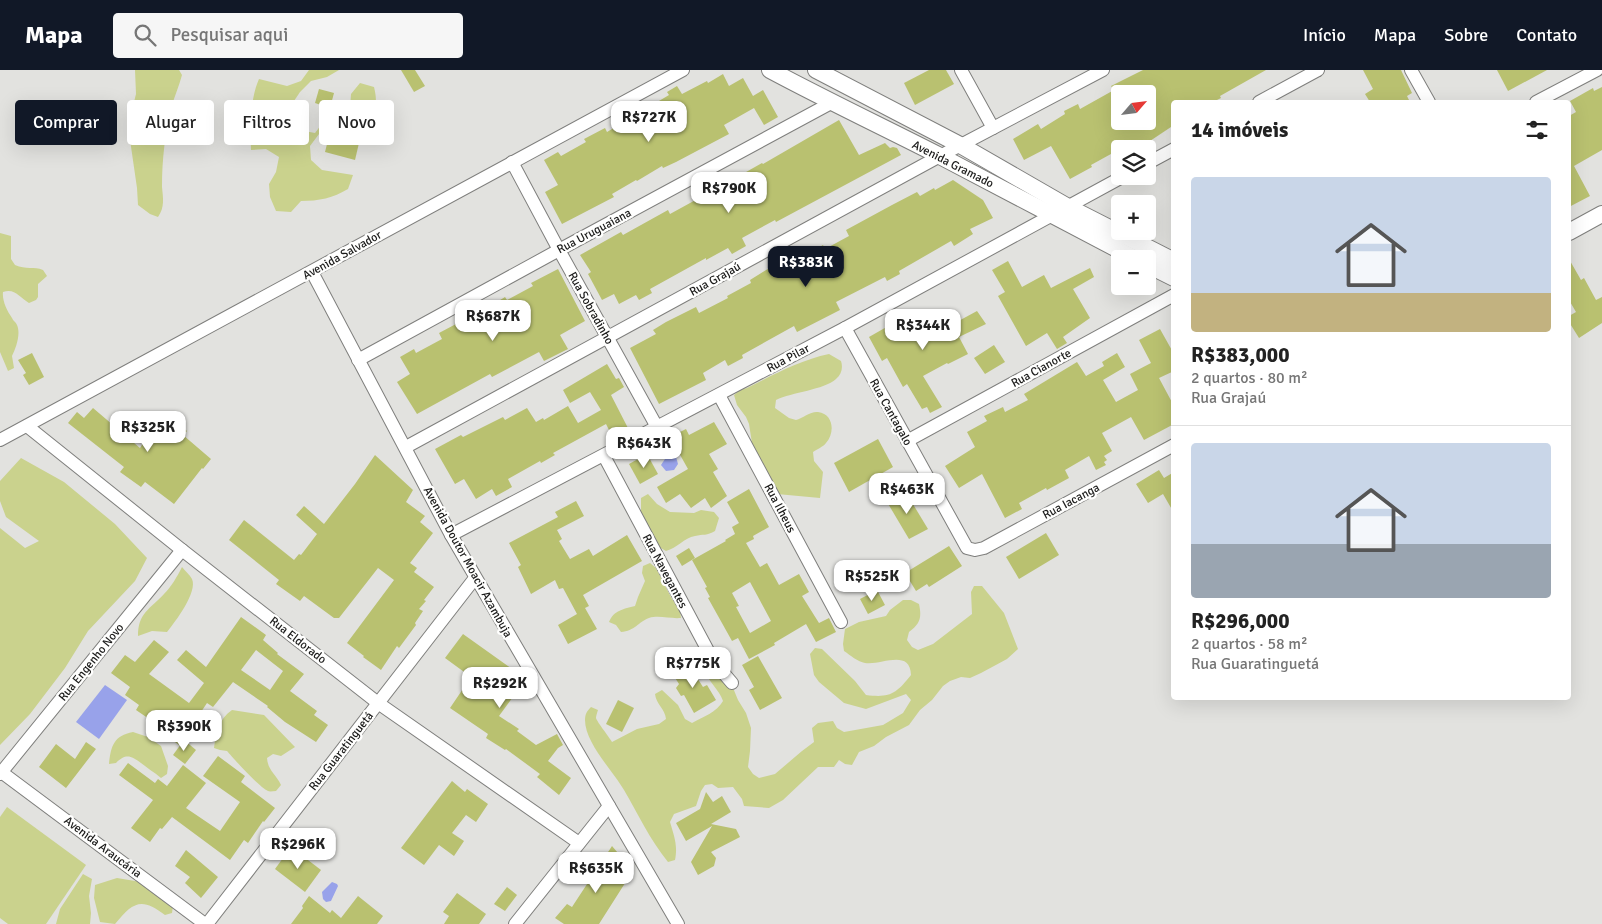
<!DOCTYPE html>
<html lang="pt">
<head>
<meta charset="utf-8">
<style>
	:root { --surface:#fff; --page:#f6f6f6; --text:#222; --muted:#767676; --line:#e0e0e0; --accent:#111827 }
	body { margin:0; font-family:Signika,sans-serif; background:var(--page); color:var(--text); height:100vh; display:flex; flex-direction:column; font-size:19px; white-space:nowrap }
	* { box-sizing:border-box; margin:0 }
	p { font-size:16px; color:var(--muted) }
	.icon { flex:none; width:28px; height:28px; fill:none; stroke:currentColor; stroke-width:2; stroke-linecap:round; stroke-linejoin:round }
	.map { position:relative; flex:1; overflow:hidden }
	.sheet { position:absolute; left:1171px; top:30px; width:400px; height:600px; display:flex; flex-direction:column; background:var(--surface); border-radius:5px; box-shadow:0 5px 20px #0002 }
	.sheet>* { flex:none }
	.banner { position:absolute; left:15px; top:30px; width:475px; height:45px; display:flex; gap:10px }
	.needle { width:32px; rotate:62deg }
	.buttons { position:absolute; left:1111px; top:15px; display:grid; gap:10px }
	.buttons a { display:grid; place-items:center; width:45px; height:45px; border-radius:5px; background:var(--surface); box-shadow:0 5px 20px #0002; font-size:25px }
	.price { position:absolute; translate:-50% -42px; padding:0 11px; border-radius:10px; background:#fff; color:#222; font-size:16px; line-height:32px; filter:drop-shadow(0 1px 2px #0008) }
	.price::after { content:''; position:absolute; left:50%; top:30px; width:15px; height:11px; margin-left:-8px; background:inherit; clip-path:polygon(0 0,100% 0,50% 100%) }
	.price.active { background:var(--accent); color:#fff }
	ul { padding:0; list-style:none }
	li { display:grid; align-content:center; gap:10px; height:265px; padding:0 20px }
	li+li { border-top:1px solid var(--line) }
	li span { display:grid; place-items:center; height:155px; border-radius:5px; color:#555 }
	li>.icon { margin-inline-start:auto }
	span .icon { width:90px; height:90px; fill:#fffc; stroke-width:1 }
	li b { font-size:21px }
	h2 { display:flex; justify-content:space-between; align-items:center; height:60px; padding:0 20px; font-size:21px }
	.pill { padding:0 18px; border-radius:5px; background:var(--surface); box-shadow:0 5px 20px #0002; font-size:18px; line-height:45px }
	.pill.active { background:var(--accent); color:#fff }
	header { display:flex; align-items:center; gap:30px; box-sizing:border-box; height:70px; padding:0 25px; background:var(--accent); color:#fff }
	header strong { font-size:24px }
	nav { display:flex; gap:28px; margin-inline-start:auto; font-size:18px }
	.search { width:350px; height:45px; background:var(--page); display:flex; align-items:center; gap:12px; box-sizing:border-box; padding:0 18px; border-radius:5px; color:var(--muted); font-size:19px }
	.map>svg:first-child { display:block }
</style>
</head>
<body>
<header>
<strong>Mapa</strong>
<div class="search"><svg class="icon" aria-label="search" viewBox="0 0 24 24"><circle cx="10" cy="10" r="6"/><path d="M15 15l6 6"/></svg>Pesquisar aqui</div>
<nav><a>Início</a><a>Mapa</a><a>Sobre</a><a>Contato</a></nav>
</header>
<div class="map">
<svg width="1602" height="854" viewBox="0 0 1602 854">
	<rect width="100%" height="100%" fill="#e2e2df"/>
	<!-- green -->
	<g fill="#cad28d">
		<path d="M 135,0 L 179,0 L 182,5 C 179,16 175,25 172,35 C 165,62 162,90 162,117 C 163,128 165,137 158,147 L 150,144 L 138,135 L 137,118 L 128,56 L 136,24 Z"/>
		<path d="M 309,0 L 339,0 L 327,7 L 311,11 L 300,22 L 292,34 L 289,49 L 299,60 L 315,63 L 324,51 L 338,46 L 350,38 L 351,24 L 360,13 L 374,17 C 379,37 374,43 360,58 L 346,58 L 331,55 L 319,64 L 310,76 L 311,90 L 322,100 L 353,105 L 348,119 C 333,128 319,131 301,131 L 291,142 L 276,141 L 270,127 L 269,114 L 276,102 L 279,87 L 266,79 L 251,80 C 250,58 250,29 259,9 L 287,16 L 301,11 Z"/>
		<path d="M 0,163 L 11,166 L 11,189 L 15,195 C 26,200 34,196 43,200 L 47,206 L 38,214 L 38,227 L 36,230 L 29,233 C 19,227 15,218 3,222 C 2,231 7,241 12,248 C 13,251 16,252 17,255 C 21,264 16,278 12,286 L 14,298 L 8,301 L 0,282 Z"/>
		<path d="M 829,284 L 841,291 C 843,297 842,304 836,309 C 824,320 792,322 776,330 L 775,338 L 789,348 L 796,350 C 803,348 811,341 818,342 C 834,344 835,363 826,373 C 823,377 817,379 813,382 L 814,391 L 823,402 L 820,428 L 777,424 L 754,386 L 749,354 L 746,347 L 737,335 L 734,325 L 740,320 L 747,318 C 773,305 800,290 829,284 Z"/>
		<path d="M 21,388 L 64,412 L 115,454 L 147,488 L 135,511 L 88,561 L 65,598 L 30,644 L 0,675 L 0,458 L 25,478 L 39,471 L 6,447 L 0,431 L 0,411 Z"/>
		<path d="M 648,424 L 657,434 L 670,442 L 694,443 L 701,440 L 714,442 L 719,448 L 715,461 C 707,466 703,464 695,466 C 684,468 677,478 666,481 L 659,477 L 641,443 L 641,428 Z"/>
		<path d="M 650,493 L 656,498 L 672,529 L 677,535 L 680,541 L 681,548 C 670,549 659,545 649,548 C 638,552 635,561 621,562 L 616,555 L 609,552 C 614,540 624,539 635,536 L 638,527 L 645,511 L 642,503 L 643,496 Z"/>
		<path d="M 182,497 C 185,501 190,505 192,509 C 198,522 175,552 167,562 L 152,561 L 138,566 C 138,543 150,539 164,524 C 171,517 177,507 182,497 Z"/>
		<path d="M 974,516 L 982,516 L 1004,543 L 1018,579 L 1007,589 L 981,603 L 970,608 L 961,607 L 950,611 L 943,616 L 932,630 L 920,640 L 909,655 L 886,667 L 874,676 L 859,682 L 852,695 L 845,694 L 839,690 L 834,697 L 818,697 L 783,730 L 769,738 L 744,736 L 742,729 L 733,717 L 718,718 L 712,714 L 705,715 L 701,721 L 696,736 L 674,744 L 670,752 C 674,766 678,775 675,790 L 668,792 C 650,770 638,744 624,720 C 613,701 585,673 585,650 C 585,644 587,641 591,637 L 598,640 C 597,643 596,646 596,648 C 597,652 610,668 612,672 L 637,659 L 659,654 L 666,649 C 665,639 656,634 655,624 L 662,620 L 678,635 L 685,649 L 692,653 C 703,647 717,642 723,631 C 719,619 709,613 705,601 L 709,595 L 731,613 L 738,630 L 746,643 L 751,658 L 750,681 L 748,697 L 753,704 L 759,708 L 775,704 L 802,681 L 814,672 L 812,658 L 818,653 L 833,651 L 837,658 L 844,662 L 883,655 L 903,643 L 911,630 L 906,624 L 866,639 L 844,633 L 819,612 L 814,605 L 810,584 L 815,578 L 822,579 L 855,611 L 866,625 C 890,628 896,624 911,605 C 910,578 880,596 865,593 C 858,592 850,585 844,581 L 843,574 L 845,559 L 859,552 L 886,546 L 890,540 L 903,530 L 911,530 L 919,534 C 922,548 920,554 909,562 L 907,570 L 912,577 L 918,580 L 933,574 L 972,544 L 971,522 Z"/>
		<path d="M 232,640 L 264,645 L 295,677 L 281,686 L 273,684 L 267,688 C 268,701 276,704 281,715 L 276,721 C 273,721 270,722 268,721 C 259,717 234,689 227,681 L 220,680 L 214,678 C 216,662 219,649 232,640 Z"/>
		<path d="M 133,662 L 148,667 L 161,676 L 168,696 L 167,704 L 161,708 C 154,702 147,698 141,693 C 131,686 126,683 116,693 L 109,694 C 111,675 114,666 133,662 Z"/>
		<path d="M 7,737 L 86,795 L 46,854 L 8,854 L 0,848 L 0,747 Z"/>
		<path d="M 83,804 L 92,809 L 89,826 L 91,843 L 90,854 L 56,854 L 60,839 Z"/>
		<path d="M 117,808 L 141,812 L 173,836 L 172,843 L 165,845 C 141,826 132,833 115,854 L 100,852 L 94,828 L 95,815 Z"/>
	</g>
	<!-- water -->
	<g fill="#98a2ea">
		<path d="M 671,384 L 676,387 L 678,394 L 674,400 L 666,401 L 661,395 L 665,389 Z"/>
		<path d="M 105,615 L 127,630 L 99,669 L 76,652 Z"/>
		<path d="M 332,812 L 337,814 L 338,816 L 331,831 L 326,832 L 323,829 L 322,822 Z"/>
	</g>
	<!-- building -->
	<g fill="#b9c170" fill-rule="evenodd">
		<path d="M 401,0 L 415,0 L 425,16 L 414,22 Z"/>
		<path d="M 929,0 L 946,0 L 954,14 L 915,35 L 904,13 Z"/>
		<path d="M 1143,0 L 1266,0 L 1220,26 L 1221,28 L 1213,32 L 1174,32 L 1174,55 L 1138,79 L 1120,79 L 1091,95 L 1092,97 L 1070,109 L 1051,76 L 1024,90 L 1013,69 L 1038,54 L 1041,59 L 1065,44 L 1064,41 L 1078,34 L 1080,39 L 1114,20 L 1111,16 ZM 1120,24 L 1148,24 L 1148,51 L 1120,51 Z"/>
		<path d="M 1363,0 L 1401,0 L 1412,23 L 1407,26 L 1410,32 L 1370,32 L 1365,24 L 1373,19 Z"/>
		<path d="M 1497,0 L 1547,0 L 1508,21 Z"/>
		<path d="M 723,4 L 729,16 L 743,8 L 753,26 L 763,20 L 778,47 L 764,55 L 754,38 L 724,55 L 729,64 L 676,92 L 663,98 L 662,96 L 637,111 L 636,110 L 612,124 L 614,127 L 562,154 L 545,122 L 558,115 L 544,90 L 558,82 L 561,86 L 586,72 L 584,69 L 605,58 L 607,62 L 669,25 L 667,22 L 677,16 L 682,24 L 707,11 L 708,13 Z"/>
		<path d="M 1602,17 L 1602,80 L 1574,96 L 1590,126 L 1569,137 L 1569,46 L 1576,42 L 1570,31 L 1593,18 L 1594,21 Z"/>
		<path d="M 319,19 L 334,23 L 330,38 L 315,33 Z"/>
		<path d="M 839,50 L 859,85 L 885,73 L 890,78 L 893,77 L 897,78 L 901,85 L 776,152 L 775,150 L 742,168 L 746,176 L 732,184 L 728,178 L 706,190 L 706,188 L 650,219 L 652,223 L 639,230 L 636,225 L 619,234 L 614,224 L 602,230 L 588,204 L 591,202 L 580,185 L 621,162 L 623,165 L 668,140 L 670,144 L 701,127 L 699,122 L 710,116 L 711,119 L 738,104 L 739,106 L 762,93 L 763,94 Z"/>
		<path d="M 329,66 L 359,73 L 355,90 L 325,82 Z"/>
		<path d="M 953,110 L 983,130 L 993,148 L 970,159 L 973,164 L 954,176 L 951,171 L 899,201 L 900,204 L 887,211 L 885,207 L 836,232 L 840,240 L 797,262 L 794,256 L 742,285 L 743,288 L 728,296 L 725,290 L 703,303 L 706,310 L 659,334 L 630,278 L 656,264 L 653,260 L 666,252 L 696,237 L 699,243 L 728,228 L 727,226 L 751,213 L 750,210 L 771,197 L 776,206 L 805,189 L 804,186 L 823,175 L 825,179 L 849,166 L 846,160 L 892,135 L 917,122 L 920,126 L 934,118 L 935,120 Z"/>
		<path d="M 1569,189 L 1581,210 L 1584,208 L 1596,230 L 1602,227 L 1602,253 L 1579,268 L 1569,252 L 1569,246 L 1576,242 L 1569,230 Z"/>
		<path d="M 1008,191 L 1022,217 L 1044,205 L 1051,218 L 1090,198 L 1094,207 L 1073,219 L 1090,248 L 1063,267 L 1067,273 L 1057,279 L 1047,263 L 1026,276 L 998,226 L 1005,222 L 992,200 Z"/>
		<path d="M 558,199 L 585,251 L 560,265 L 568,279 L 544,291 L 539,282 L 492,307 L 490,304 L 417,344 L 397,312 L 410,304 L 400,287 L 414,279 L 416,283 L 442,269 L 439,263 L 456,254 L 459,260 L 486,243 L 484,240 L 505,227 L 507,230 L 533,216 L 531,213 Z"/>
		<path d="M 977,241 L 986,254 L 959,267 L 968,284 L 948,294 L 947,293 L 923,306 L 942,337 L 930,343 L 927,337 L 922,339 L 907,314 L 903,317 L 887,288 L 882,291 L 869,267 L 897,251 L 900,256 L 921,245 L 927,256 L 947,244 L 953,254 Z"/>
		<path d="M 1160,259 L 1174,284 L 1174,301 L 1159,308 L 1174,336 L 1174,354 L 1144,370 L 1131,347 L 1102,363 L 1112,381 L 1104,386 L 1107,390 L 1104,392 L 1106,395 L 1096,400 L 1089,386 L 1065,400 L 1069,408 L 1047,420 L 1046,418 L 1019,433 L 1022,439 L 1005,448 L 982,404 L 959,418 L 945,396 L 975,377 L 967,362 L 987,351 L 984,346 L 1003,337 L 1005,342 L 1028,330 L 1024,324 L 1077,292 L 1086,306 L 1104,296 L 1102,292 L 1117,283 L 1125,297 L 1103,310 L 1116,332 L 1138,320 L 1130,304 L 1151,293 L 1139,270 Z"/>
		<path d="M 994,275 L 1005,292 L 985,304 L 974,288 Z"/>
		<path d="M 32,283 L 44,307 L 29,315 L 23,305 L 26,303 L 18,290 Z"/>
		<path d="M 607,294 L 616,309 L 619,308 L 624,317 L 611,325 L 630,362 L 614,370 L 606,354 L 553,383 L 555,385 L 541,393 L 540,391 L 508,409 L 512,417 L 496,426 L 492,419 L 476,429 L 464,409 L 455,414 L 435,379 L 461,365 L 463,367 L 503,347 L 505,350 L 527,338 L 536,352 L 543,348 L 544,350 L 568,336 L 578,353 L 601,340 L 590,322 L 570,333 L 563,320 Z"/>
		<path d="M 93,338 L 140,378 L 149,364 L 166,344 L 187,361 L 183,365 L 211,389 L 203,399 L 202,398 L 174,434 L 145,412 L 141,417 L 120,402 L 124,397 L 68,353 L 77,342 L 84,348 Z"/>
		<path d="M 714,352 L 727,374 L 709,384 L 718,399 L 713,402 L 727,426 L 711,438 L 705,428 L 691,438 L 680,424 L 666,433 L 657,417 L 688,399 L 670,367 L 686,359 L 689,365 Z"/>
		<path d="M 878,369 L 893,397 L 849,422 L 834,393 Z"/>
		<path d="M 647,384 L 658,404 L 640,414 L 629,394 Z"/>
		<path d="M 375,385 L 413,420 L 406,432 L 425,446 L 420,452 L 433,463 L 410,493 L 417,498 L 414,502 L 434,517 L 424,530 L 426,531 L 419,539 L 423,541 L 415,553 L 416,555 L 399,578 L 397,576 L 381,600 L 363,587 L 364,586 L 347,573 L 394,510 L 378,498 L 339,548 L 334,548 L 304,526 L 300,531 L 276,514 L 279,510 L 229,470 L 244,450 L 294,490 L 299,484 L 301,485 L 317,464 L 296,445 L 304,436 L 324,454 L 355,414 Z"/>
		<path d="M 1159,400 L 1164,408 L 1174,402 L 1174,443 L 1163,424 L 1148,433 L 1136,414 Z"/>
		<path d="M 749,419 L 769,457 L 753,466 L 754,469 L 746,473 L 760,497 L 767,493 L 779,515 L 799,504 L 809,522 L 802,526 L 819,553 L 829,548 L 836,562 L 816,572 L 806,554 L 774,573 L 775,575 L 749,589 L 738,568 L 732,571 L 708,528 L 710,527 L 705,518 L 707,517 L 692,490 L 726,471 L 725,470 L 735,464 L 732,457 L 739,453 L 727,432 ZM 750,512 L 771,551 L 750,563 L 736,537 L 739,536 L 732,523 Z"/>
		<path d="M 905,421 L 928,459 L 909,469 L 887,432 Z"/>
		<path d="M 576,431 L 584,446 L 557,460 L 562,469 L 559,471 L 570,489 L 589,479 L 593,486 L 627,465 L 642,491 L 583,525 L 589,536 L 585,538 L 597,559 L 568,574 L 558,555 L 577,544 L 563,518 L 559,519 L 555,510 L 531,524 L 518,497 L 521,495 L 509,473 L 558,447 L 555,442 Z"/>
		<path d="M 1046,463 L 1059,485 L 1019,509 L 1006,487 Z"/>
		<path d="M 949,476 L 962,496 L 929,517 L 927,514 L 916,521 L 905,503 Z"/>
		<path d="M 689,478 L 695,488 L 682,496 L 676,486 Z"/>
		<path d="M 877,520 L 885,535 L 868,544 L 860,529 Z"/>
		<path d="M 241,547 L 266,565 L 263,570 L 278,583 L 277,584 L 304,604 L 290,621 L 317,641 L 314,645 L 328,655 L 316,672 L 285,652 L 267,637 L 268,636 L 233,612 L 213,637 L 207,633 L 179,675 L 153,656 L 155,653 L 136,640 L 139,635 L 125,625 L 130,617 L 111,603 L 125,585 L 135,592 L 154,570 L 169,582 L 149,604 L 189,633 L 204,613 L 177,590 L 186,580 L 206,597 ZM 256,580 L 283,601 L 270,620 L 241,600 Z"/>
		<path d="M 463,564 L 519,604 L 523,613 L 499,646 L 519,659 L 517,661 L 536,675 L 557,664 L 563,675 L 558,678 L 548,691 L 571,708 L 559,725 L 537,707 L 540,704 L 506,679 L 505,680 L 486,668 L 488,664 L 450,638 L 471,607 L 445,588 Z"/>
		<path d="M 758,586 L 782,628 L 760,640 L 749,620 L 754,617 L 742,595 Z"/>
		<path d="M 688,594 L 703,617 L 707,615 L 716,630 L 694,643 L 684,625 L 681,626 L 676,618 L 679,614 L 672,603 Z"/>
		<path d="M 618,630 L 634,638 L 622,662 L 606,654 Z"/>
		<path d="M 184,670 L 196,680 L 185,694 L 173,685 Z"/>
		<path d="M 86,672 L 96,679 L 66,718 L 39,697 L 56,674 L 75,689 Z"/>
		<path d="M 218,686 L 245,706 L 241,712 L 275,738 L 264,752 L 263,751 L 248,773 L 244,770 L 230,790 L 172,747 L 162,759 L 160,758 L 150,772 L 131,758 L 153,730 L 119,705 L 128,693 L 155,713 L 158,709 L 167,716 L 183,695 L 206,713 L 186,738 L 220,761 L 240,732 L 203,706 Z"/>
		<path d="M 452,711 L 465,722 L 467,719 L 488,734 L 476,752 L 466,745 L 452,763 L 464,771 L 454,786 L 439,775 L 424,795 L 401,778 Z"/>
		<path d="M 706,722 L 713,732 L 722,726 L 731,742 L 711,754 L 736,759 L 740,767 L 711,782 L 716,788 L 714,796 L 698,805 L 691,792 L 712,756 L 686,771 L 676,753 L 700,739 Z"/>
		<path d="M 612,776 L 623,789 L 615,801 L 627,810 L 599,854 L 564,854 L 555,848 L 567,834 L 572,837 Z"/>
		<path d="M 291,777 L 321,800 L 305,822 L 275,799 Z"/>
		<path d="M 186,780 L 218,807 L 201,828 L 185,813 L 190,807 L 175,796 Z"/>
		<path d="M 507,817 L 517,825 L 505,841 L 494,834 Z"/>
		<path d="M 457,823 L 486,844 L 479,854 L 444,854 L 449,846 L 443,842 Z"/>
		<path d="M 309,826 L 330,843 L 332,840 L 341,848 L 358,826 L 383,846 L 377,854 L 291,854 L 303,838 L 302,836 Z"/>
	</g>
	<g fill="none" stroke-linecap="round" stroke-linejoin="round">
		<!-- minor casing -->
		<g stroke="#7f7f7d" stroke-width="14">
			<g id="minor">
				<path d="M 961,0 L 993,58"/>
				<path d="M 1411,0 L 1429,32"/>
				<path d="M 1259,32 L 1318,0"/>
				<path d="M 1536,32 L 1597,0"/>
				<path d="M 512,92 L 559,180 L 657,357"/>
				<path d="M 1148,93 L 1174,79"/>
				<path d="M 312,202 L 451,465 L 678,854"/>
				<path d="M 845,258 L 967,478 L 975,480 L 984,478 L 1174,375"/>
				<path d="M 358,290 L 559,180 L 831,33"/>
				<path d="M 719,325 L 841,552"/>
				<path d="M 27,356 L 182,480 L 378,633 L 579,773"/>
				<path d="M 0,370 L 683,0"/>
				<path d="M 907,371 L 1174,225"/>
				<path d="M 406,377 L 940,86 L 1103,0"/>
				<path d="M 604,386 L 714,592 L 732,613"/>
				<path d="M 451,465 L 845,258 L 1124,106"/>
				<path d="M 0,701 L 205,854"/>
				<path d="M 0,704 L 182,480"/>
				<path d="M 207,854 L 475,508"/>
				<path d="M 515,854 L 609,736"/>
			</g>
		</g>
		<!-- tertiary casing -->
		<g stroke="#7f7f7d" stroke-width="18">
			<g id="tertiary">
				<path d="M 770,0 C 826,30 883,57 940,86 C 1006,120 1070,155 1136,189"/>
				<path d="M 816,0 L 962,76 L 1068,137 L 1174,191"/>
				<path d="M 1569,162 L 1602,144"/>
				<path d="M 1148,195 L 1174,208"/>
			</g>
		</g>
		<!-- minor -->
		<use href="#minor" stroke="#fff" stroke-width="12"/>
		<!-- tertiary -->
		<use href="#tertiary" stroke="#fff" stroke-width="16"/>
	</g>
	<g text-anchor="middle" stroke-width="4.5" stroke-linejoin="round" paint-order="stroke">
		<!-- street labels -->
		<g font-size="12" fill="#1b1b1a" stroke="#fffffe">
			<text transform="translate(953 94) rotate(27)" y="4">Avenida Gramado</text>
			<text transform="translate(594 161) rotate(-28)" y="4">Rua Uruguaiana</text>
			<text transform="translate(342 185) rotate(-29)" y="4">Avenida Salvador</text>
			<text transform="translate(715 209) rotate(-29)" y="4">Rua Grajaú</text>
			<text transform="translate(591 238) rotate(61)" y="4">Rua Sobradinho</text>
			<text transform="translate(788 288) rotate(-28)" y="4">Rua Pilar</text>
			<text transform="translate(1041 298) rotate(-29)" y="4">Rua Cianorte</text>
			<text transform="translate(891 342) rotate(61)" y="4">Rua Cantagalo</text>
			<text transform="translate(1071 431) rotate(-28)" y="4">Rua Iacanga</text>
			<text transform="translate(780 438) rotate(62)" y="4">Rua Ilheus</text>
			<text transform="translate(468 492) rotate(61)" y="4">Avenida Doutor Moacir Azambuja</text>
			<text transform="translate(665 501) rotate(62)" y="4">Rua Navegantes</text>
			<text transform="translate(298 570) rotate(38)" y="4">Rua Eldorado</text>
			<text transform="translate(91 592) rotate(-51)" y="4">Rua Engenho Novo</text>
			<text transform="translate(341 681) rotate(-52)" y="4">Rua Guaratinguetá</text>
			<text transform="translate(103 777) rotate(37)" y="4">Avenida Araucária</text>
		</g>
	</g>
</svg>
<div class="buttons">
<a><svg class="needle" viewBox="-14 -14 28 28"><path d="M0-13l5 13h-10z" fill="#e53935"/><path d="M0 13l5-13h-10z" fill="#767676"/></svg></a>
<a><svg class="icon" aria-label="layers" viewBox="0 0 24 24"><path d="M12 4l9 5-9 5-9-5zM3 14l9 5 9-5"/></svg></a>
<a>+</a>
<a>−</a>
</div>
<b class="price" style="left:649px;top:73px">R$727K</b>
<b class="price" style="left:729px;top:144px">R$790K</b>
<b class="price active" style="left:806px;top:218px">R$383K</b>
<b class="price" style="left:493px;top:272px">R$687K</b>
<b class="price" style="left:923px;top:281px">R$344K</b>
<b class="price" style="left:148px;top:383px">R$325K</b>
<b class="price" style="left:644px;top:399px">R$643K</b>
<b class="price" style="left:907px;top:445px">R$463K</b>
<b class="price" style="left:872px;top:532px">R$525K</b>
<b class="price" style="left:693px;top:619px">R$775K</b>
<b class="price" style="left:500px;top:639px">R$292K</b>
<b class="price" style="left:184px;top:682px">R$390K</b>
<b class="price" style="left:298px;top:800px">R$296K</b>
<b class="price" style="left:596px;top:824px">R$635K</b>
<div class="banner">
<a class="pill active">Comprar</a>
<a class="pill">Alugar</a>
<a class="pill">Filtros</a>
<a class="pill">Novo</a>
</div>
<section class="sheet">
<h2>14 imóveis<svg class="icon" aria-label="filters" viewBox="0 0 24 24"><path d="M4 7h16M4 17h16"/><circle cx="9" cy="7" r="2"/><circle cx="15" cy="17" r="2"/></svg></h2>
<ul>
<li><span style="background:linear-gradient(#c9d6e8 75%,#c2b280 0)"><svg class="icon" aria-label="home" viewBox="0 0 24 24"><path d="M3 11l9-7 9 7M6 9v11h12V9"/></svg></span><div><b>R$383,000</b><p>2 quartos · 80 m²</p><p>Rua Grajaú</p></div></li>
<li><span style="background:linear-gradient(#c9d6e8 65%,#9aa5b1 0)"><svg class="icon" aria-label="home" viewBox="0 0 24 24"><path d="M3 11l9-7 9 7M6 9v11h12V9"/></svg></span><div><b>R$296,000</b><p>2 quartos · 58 m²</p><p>Rua Guaratinguetá</p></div></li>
</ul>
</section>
</div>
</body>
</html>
